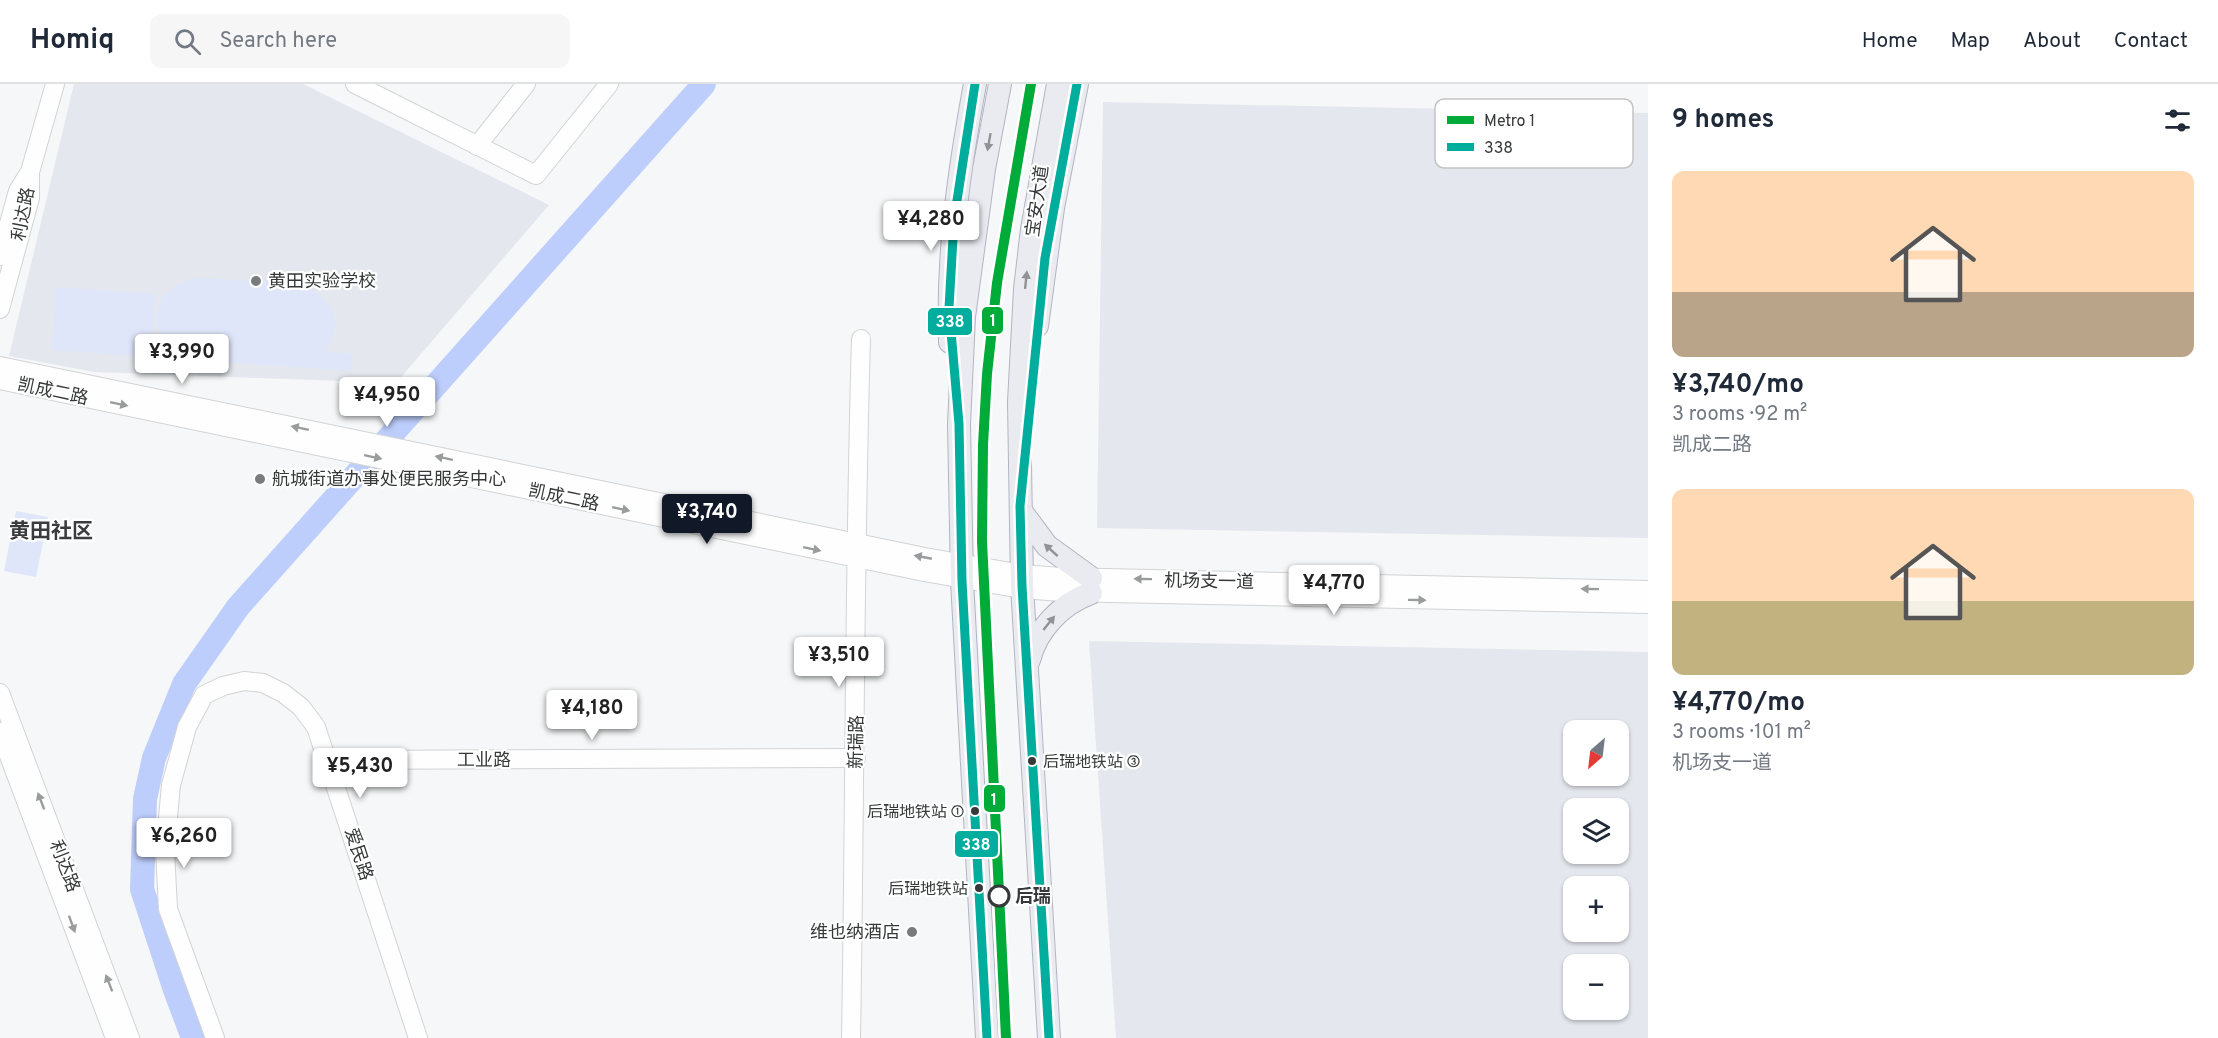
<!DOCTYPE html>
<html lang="en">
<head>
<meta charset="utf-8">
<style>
	:root { --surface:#fff; --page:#f6f6f7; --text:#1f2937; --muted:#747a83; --line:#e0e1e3; --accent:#111827 }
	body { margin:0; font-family:Overpass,"Noto Sans SC",sans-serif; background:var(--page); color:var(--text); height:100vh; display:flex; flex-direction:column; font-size:22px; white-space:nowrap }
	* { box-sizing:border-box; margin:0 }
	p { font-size:20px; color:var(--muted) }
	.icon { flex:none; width:33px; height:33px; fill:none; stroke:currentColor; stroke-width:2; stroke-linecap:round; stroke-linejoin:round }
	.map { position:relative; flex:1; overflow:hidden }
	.details { display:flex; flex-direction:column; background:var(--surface); width:570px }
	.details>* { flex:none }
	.needle { width:39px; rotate:208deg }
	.buttons { position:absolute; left:1563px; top:636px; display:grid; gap:12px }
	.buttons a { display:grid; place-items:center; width:66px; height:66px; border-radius:12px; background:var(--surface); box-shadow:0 2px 4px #0004; font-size:30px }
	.price { position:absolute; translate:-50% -51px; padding:0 14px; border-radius:6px; background:#fff; color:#222; font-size:20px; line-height:39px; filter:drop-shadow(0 2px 3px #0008) }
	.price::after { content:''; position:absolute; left:50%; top:36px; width:18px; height:14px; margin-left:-9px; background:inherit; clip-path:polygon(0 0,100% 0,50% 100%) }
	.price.selected { background:var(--accent); color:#fff }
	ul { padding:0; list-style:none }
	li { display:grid; align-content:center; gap:12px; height:318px; padding:0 24px }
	li span { display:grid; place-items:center; height:186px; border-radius:12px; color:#555 }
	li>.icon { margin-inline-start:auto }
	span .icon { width:108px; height:108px; fill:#fffc; stroke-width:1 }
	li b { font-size:26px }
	h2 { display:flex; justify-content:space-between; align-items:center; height:72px; padding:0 24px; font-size:26px }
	header { display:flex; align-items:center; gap:36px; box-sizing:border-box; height:84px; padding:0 30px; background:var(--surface); border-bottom:2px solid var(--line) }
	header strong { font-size:28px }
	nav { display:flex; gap:33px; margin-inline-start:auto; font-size:21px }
	.search { width:420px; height:54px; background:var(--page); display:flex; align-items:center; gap:15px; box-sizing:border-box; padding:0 21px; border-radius:12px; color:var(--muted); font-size:22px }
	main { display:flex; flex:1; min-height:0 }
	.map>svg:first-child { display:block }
</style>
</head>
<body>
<header>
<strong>Homiq</strong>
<div class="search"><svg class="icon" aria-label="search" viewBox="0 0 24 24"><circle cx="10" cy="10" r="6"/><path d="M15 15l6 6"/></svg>Search here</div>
<nav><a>Home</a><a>Map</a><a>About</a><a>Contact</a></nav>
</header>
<main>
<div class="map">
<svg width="1648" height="954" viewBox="0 0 1648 954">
	<rect width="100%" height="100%" fill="#f6f7f8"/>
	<!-- built -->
	<g fill="#e4e7ed" fill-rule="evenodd">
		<path d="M 74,0 L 303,0 L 549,121 L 396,299 L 94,288 L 9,272 Z"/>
		<path d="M 1103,18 L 1648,29 L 1648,454 L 1097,444 Z"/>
		<path d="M 1089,557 L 1648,568 L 1648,954 L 1116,954 ZM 1618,646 L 1618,692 L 1574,692 L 1574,646 ZM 1618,724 L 1618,770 L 1574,770 L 1574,724 ZM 1574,802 L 1618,802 L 1618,848 L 1574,848 ZM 1574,880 L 1618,880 L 1618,926 L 1574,926 Z"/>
	</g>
	<!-- garden -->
	<g fill="#dfe6fa">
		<path d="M 201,194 L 296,199 C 328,208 348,237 325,267 L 353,270 L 352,287 L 52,266 L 56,203 L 155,210 L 152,257 L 164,258 C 144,226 167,196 201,194 Z"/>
		<path d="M 16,427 L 48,433 L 36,493 L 4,487 Z"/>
	</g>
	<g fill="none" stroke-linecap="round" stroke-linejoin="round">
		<!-- river -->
		<path stroke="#becefc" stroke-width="24" d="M 193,954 L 175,906 L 142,805 L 145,715 L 154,674 L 184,600 L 238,523 L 704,0"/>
		<!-- minor casing -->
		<g stroke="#d2d3d4" stroke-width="20">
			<g id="minor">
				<path d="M 355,0 L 536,91 L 609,0"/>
				<path d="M 477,62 L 526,0"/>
				<path d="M 0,172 L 18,107 L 29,89"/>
				<path d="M 0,225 L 30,114 L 30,88 L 55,0"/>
				<path d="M 0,282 L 925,473 L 1022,490 L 1061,493 L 1648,506"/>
				<path d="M 0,296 L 924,488 L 1022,505 L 1061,508 L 1648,520"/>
				<path d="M 0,609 L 130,954"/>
				<path d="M 0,648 L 115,954"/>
				<path d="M 329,676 L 856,674"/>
				<path d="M 215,954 L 168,825 L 165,766 L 171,701 L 187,643 L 204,611 L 223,602 L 244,597 L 263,599 L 283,609 L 301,623 L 316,643 L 418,954"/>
				<path d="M 851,954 C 855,721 854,488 861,255"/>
			</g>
		</g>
		<!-- major casing -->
		<g stroke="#b1b5c0" stroke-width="24">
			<g id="major">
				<path d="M 1037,242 L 1053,124 L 1077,0"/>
				<path d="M 950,258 C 947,170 959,86 975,0"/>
				<path d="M 1021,427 L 1047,462 L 1091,494"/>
				<path d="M 1029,576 C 1037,545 1061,520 1091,509"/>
				<path d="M 987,954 L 962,497 L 959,340 L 964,233 L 984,85 L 1000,0"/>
				<path d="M 1049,954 L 1022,502 L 1019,318 L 1025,205 L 1032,145 L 1058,0"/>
			</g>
		</g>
		<!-- minor -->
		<use href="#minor" stroke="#fefefe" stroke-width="18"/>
		<!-- major -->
		<use href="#major" stroke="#e9ebf1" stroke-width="22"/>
		<!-- bus-1 casing -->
		<g stroke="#fff" stroke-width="14">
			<g id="bus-1">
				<path d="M 975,0 L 954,136 L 949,224 L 959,340 L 962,497 L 987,954"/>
				<path d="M 1049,954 L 1022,502 L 1020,422 L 1045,174 L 1077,0"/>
			</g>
		</g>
		<!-- bus-1 -->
		<use href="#bus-1" stroke="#01ad9c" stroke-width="9"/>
		<!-- metro-1 casing -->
		<g stroke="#fff" stroke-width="15">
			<path id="metro-1" d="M 1006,954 L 982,457 L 983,361 L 987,290 L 997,199 L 1031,0"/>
		</g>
		<!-- metro-1 -->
		<use href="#metro-1" stroke="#00ab39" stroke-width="10"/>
	</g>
	<!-- one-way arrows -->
	<defs><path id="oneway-solid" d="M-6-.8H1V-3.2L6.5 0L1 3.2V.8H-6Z" transform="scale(1.5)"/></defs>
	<g fill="#909295">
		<use href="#oneway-solid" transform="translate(989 58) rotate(100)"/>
		<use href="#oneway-solid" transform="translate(1026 196) rotate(-84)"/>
		<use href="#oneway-solid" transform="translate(1051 466) rotate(-138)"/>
		<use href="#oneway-solid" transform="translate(1049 539) rotate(-51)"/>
	</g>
	<g fill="#9a9b9c">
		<use href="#oneway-solid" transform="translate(119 320) rotate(12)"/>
		<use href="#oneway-solid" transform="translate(300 344) rotate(-168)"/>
		<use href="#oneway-solid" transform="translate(373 373) rotate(12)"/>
		<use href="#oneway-solid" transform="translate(444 374) rotate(-168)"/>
		<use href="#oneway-solid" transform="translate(621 425) rotate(12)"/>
		<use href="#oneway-solid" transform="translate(812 465) rotate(12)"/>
		<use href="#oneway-solid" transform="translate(923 473) rotate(-169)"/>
		<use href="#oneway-solid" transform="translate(1143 495) rotate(-179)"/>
		<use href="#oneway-solid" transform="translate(1590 505) rotate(-179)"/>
		<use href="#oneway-solid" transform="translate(1417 516) rotate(1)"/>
		<use href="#oneway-solid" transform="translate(41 717) rotate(-111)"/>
		<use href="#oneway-solid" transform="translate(72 840) rotate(70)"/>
		<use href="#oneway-solid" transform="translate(109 899) rotate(-111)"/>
	</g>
	<!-- markers -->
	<g fill="#7a7b7c" stroke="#fff" stroke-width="2">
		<circle cx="256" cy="197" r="6"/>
		<circle cx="260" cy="395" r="6"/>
		<circle cx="912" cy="848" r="6"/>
	</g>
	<g fill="#373839" stroke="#fff" stroke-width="2">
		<circle cx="1032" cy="677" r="5"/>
		<circle cx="975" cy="727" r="5"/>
		<circle cx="979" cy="804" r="5"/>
	</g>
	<circle fill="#fff" stroke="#373839" stroke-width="3" cx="999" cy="812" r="10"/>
	<g text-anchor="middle" stroke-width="4.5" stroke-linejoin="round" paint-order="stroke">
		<!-- bus labels -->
		<g font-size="16" fill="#373839" stroke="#fff" text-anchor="end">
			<text x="1043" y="683" text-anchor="start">后瑞地铁站 ③</text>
			<text x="964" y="733">后瑞地铁站 ①</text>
			<text x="968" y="810">后瑞地铁站</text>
		</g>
		<!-- street labels -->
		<g font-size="18" fill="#373839" stroke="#fff">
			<text transform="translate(1037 117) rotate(-82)" y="6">宝安大道</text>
			<text transform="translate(23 130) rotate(-79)" y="6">利达路</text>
			<text transform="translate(53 307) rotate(12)" y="6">凯成二路</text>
			<text transform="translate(564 413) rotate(12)" y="6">凯成二路</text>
			<text transform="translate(1209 497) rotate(1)" y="6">机场支一道</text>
			<text transform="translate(856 658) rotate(-89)" y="6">新瑞路</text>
			<text x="484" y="682">工业路</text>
			<text transform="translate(359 770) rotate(72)" y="6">爱民路</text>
			<text transform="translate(65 782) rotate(69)" y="6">利达路</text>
		</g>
		<!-- poi labels -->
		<g font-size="18" fill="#373839" stroke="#fff" text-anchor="start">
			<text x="268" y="203">黄田实验学校</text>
			<text x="272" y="401">航城街道办事处便民服务中心</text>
			<text x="900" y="854" text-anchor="end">维也纳酒店</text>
		</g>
		<!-- stop labels -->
		<g font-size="18" font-weight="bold" fill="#373839" stroke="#fff" text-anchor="start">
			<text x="1015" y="818">后瑞</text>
		</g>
		<!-- quarter labels -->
		<g font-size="21" font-weight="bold" fill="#3b3c3e" stroke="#fff">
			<text x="51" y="454">黄田社区</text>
		</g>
	</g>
	<!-- legend -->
	<rect x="1435" y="15" width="198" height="69" rx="9" fill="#fff" stroke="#c3c3c4" stroke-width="1.5"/>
	<rect x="1447" y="32" width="27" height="8" fill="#00ab39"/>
	<rect x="1447" y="59" width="27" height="8" fill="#01ad9c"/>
	<g font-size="16" fill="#373839">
		<text x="1484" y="42">Metro 1</text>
		<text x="1484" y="69">338</text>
	</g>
	<g stroke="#fff" stroke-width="2">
		<rect x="981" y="222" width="23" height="29" rx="6" fill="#00ab39"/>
		<rect x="927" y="223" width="46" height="29" rx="6" fill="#01ad9c"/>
		<rect x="983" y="700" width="23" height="29" rx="6" fill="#00ab39"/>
		<rect x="954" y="746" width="45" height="28" rx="6" fill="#01ad9c"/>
	</g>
	<g font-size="16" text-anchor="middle" font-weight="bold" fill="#fff">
		<text x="993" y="242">1</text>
		<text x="950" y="243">338</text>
		<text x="994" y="721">1</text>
		<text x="976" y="766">338</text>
	</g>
</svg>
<div class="buttons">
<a><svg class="needle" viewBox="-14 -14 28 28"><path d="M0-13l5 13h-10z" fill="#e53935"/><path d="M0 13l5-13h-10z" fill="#747a83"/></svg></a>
<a><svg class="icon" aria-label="layers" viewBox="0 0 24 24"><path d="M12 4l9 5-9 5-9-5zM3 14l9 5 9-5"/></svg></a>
<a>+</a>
<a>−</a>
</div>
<b class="price" style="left:931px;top:168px">¥4,280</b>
<b class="price" style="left:182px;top:301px">¥3,990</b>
<b class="price" style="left:387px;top:344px">¥4,950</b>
<b class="price selected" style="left:707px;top:461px">¥3,740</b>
<b class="price" style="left:1334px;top:532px">¥4,770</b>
<b class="price" style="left:839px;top:604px">¥3,510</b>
<b class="price" style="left:592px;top:657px">¥4,180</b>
<b class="price" style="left:360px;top:715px">¥5,430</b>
<b class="price" style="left:184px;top:785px">¥6,260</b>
</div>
<section class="details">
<h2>9 homes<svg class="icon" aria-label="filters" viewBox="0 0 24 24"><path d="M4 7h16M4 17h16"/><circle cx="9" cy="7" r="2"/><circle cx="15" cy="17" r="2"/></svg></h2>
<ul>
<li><span style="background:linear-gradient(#ffd9b3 65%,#b9a48a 0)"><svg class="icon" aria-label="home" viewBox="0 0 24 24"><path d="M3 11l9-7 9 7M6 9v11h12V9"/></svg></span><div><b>¥3,740/mo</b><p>3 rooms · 92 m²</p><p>凯成二路</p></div></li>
<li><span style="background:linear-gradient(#ffd9b3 60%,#c2b280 0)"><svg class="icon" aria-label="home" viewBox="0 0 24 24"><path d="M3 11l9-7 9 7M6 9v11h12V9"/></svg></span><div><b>¥4,770/mo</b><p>3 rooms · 101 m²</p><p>机场支一道</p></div></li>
</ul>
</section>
</main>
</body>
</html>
